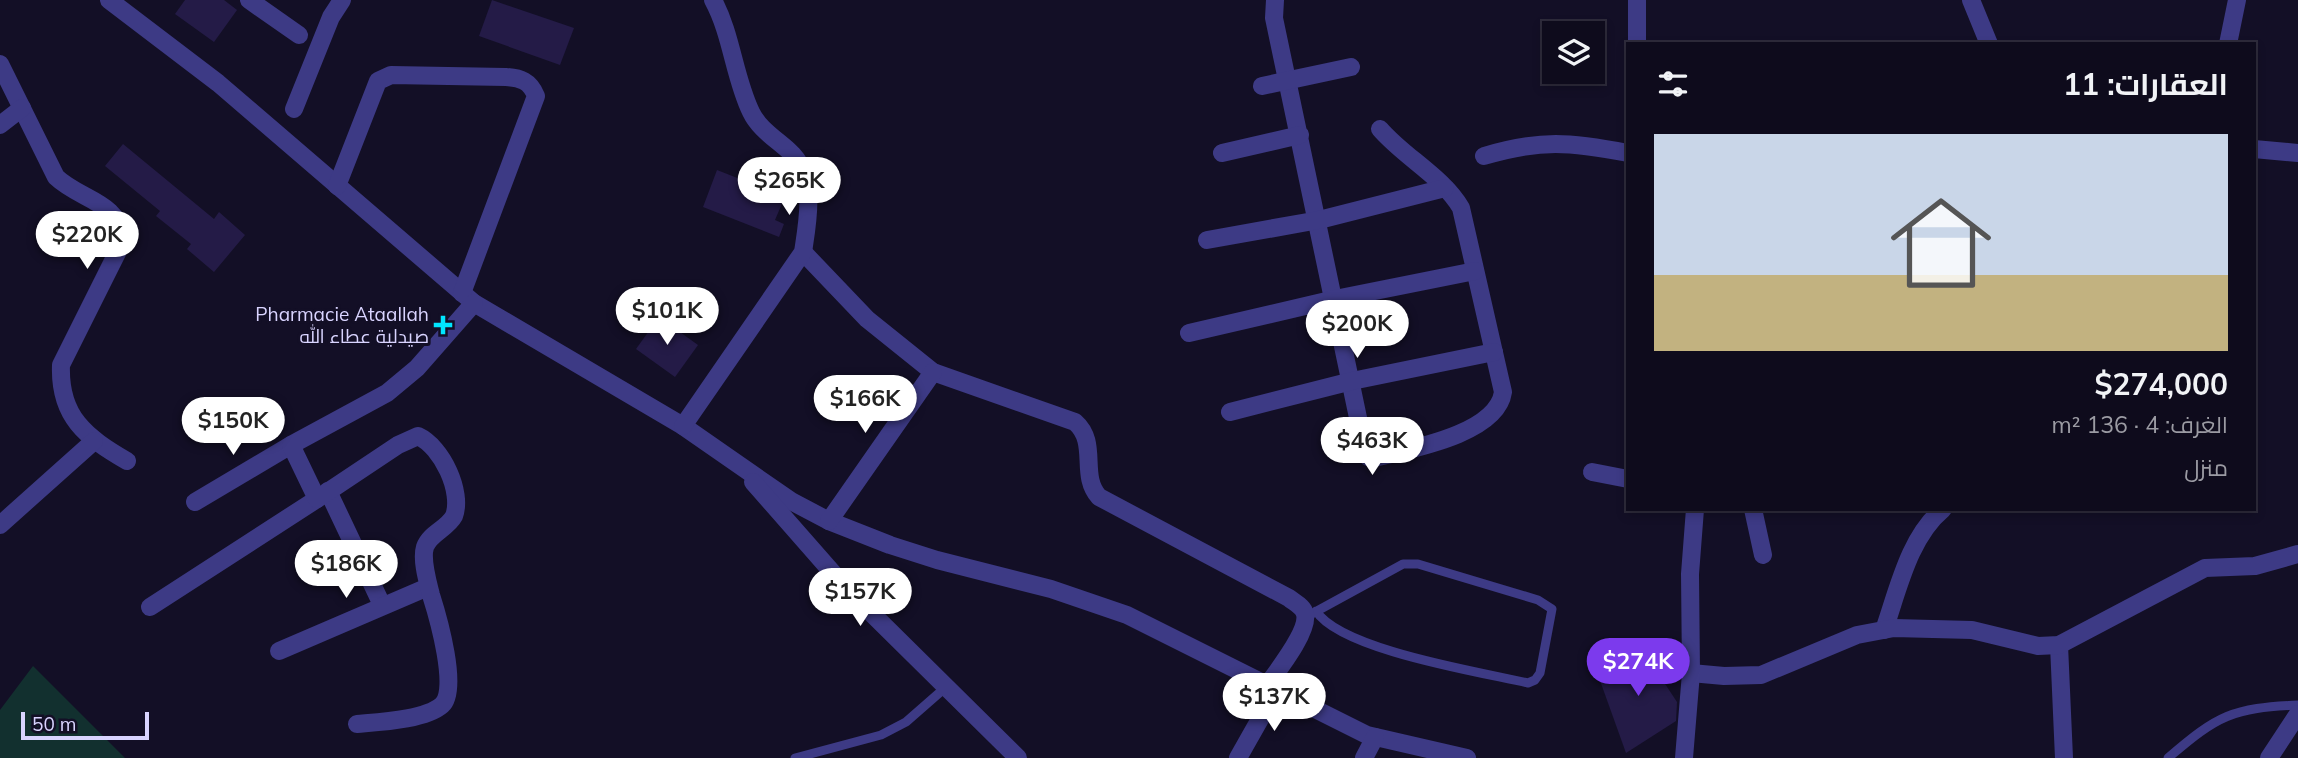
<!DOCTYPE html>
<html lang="ar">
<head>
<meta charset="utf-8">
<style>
	:root { --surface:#0e0b1c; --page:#1c1929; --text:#f1f3f6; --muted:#9b9ba3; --line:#2e2b3b; --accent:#7c3aed }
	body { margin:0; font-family:Mulish,Cairo,sans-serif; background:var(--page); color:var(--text); direction:rtl; height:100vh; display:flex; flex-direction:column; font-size:26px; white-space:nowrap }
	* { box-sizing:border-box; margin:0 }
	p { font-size:23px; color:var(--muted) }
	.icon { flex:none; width:38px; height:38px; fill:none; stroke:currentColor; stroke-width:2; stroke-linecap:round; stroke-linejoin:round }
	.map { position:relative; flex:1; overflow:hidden; direction:ltr }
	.details { position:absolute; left:1626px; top:42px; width:630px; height:469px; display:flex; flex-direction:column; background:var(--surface); border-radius:0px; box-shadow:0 4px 10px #0003,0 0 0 2px var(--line); direction:rtl }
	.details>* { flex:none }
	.controls { position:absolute; left:1542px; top:21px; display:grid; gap:14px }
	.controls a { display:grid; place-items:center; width:63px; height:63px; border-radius:0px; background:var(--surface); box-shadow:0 4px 10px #0003,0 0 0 2px var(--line); font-size:35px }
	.scale { position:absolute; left:21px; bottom:18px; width:128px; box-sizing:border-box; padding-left:7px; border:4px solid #d9d4ff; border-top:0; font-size:19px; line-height:24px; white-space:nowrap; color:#d9d4ff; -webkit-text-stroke:5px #130f26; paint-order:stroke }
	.price { position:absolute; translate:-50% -60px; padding:0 16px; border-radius:24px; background:#fff; color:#222; font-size:23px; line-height:46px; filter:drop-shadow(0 2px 4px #0008) }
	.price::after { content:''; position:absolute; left:50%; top:42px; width:21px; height:16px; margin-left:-10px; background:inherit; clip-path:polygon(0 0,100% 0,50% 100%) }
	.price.active { background:var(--accent); color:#fff }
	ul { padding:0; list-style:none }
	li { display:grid; align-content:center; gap:14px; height:371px; padding:0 28px }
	li span { display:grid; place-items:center; height:217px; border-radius:0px; color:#555 }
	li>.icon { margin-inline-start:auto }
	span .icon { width:126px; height:126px; fill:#fffc; stroke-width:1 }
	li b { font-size:30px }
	h2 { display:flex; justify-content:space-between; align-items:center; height:84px; padding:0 28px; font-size:30px }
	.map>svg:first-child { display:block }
</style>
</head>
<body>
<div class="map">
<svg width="2298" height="758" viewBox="0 0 2298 758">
	<rect width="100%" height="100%" fill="#130f26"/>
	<!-- green -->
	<path fill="#12302f" d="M 33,666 L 125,758 L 0,758 L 0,710 Z"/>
	<!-- building -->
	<g fill="#241b47">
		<path d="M 185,0 L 224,0 L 237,10 L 214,42 L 175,14 Z"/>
		<path d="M 492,0 L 574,28 L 560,65 L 479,36 Z"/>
		<path d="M 123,144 L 214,219 L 219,212 L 245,235 L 214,272 L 187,249 L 191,244 L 156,216 L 160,211 L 105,166 Z"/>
		<path d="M 717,170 L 773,192 L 772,194 L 784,199 L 775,220 L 784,224 L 779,237 L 703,207 Z"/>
		<path d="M 659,317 L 698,345 L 675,377 L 636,349 Z"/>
		<path d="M 1638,643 L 1677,702 L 1676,721 L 1626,753 L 1598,675 Z"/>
	</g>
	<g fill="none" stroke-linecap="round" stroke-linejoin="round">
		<!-- service -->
		<g stroke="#3d3a85" stroke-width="9">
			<path d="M 1306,617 L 1403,564 L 1418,564 L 1538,600 L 1552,609 L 1540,673 L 1535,680 L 1528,683 C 1480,672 1341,650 1316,611"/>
			<path d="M 795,758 L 881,735 L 906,722 L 946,687"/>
			<path d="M 2168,758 C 2218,715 2232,708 2298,705"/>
		</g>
		<!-- minor -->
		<g stroke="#3d3a85" stroke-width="18">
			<path d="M 109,0 L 218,83 L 474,303 L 683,426 L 791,501 L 829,521 L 890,545 L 937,560 L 1051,589 L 1127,615 L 1367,735 L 1467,758"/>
			<path d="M 249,0 L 299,35"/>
			<path d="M 1275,0 L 1274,18 L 1365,451 L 1368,457 L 1374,458 C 1411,449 1497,434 1503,392 L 1461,208 C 1443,177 1404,157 1380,129"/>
			<path d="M 1971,0 L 1989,44"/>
			<path d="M 1637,44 L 1637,0"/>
			<path d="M 2228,44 L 2237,0"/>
			<path d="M 0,64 L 56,177 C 80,200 118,201 124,239 L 61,365 C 59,417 86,437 127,461"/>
			<path d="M 1262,86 L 1351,67"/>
			<path d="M 294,109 L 331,17 L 342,0"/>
			<path d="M 0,125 L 22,108"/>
			<path d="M 2254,149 L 2298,153"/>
			<path d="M 1222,153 L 1300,135"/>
			<path d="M 1484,156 C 1540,139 1571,142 1628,153"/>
			<path d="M 337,186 L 378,81 L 391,75 L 506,77 C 521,78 530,81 536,96 L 462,293"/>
			<path d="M 1207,240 L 1319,220 L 1445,188"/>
			<path d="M 803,252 L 867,319 L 933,372 L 1075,422 C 1099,443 1079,475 1099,497 L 1289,598 C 1295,603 1303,606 1305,614 C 1309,631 1278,670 1268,684"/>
			<path d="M 1189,333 L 1335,299 L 1475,271"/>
			<path d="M 1230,412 L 1352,381 L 1494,352"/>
			<path d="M 683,426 L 803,252 C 808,219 817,176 789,151 C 776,139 759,129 751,112 C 734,77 732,35 713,0"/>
			<path d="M 1592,472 L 1628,479"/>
			<path d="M 753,482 L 846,588 L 1018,758"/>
			<path d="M 328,491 L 382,605"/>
			<path d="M 195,502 L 291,445"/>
			<path d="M 1753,509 L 1763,555"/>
			<path d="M 829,521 L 933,372"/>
			<path d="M 0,525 L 94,441"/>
			<path d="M 150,607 L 317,499"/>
			<path d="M 1884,630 C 1898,590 1909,537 1943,509"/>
			<path d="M 2059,645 L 2064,758"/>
			<path d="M 279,651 L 428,587"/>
			<path d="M 1691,673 L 1724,676 L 1761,675 L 1857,635 L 1894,628 L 1972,630 L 2038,646 L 2059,645 L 2205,568 L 2255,566 L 2298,554"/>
			<path d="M 357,724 C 379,722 425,720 442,705 C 459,690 438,617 431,595 C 428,583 421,560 425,547 C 430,533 447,529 454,516 C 463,492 442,447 418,436 L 398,445 L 317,499 L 291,445 L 387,393 L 417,368 L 474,303"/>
			<path d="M 1238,758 L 1277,689"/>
			<path d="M 1364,758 L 1375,737"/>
			<path d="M 1684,758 L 1691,673 L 1690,574 L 1695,509"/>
			<path d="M 2269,758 L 2298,714"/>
		</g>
	</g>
	<!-- markers -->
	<path fill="#00e5ff" stroke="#130f26" stroke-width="2.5" d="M439.5 314.5h7v7h7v7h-7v7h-7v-7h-7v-7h7z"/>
	<g text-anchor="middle" stroke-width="6" stroke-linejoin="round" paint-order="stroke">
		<!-- poi labels -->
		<g font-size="19" fill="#d9d4ff" stroke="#130f26" text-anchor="end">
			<text x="429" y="321">Pharmacie Ataallah<tspan x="429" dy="22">صيدلية عطاء الله</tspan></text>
		</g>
	</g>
</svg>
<div class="controls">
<a><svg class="icon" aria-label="layers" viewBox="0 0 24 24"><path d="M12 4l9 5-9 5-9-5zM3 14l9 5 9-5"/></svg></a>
</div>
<div class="scale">50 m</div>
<b class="price" style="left:789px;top:217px">$265K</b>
<b class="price" style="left:87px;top:271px">$220K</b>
<b class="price" style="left:667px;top:347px">$101K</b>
<b class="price" style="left:1357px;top:360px">$200K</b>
<b class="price" style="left:865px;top:435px">$166K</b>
<b class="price" style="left:233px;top:457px">$150K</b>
<b class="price" style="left:1372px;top:477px">$463K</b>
<b class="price" style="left:346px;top:600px">$186K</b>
<b class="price" style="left:860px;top:628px">$157K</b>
<b class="price active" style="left:1638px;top:698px">$274K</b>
<b class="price" style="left:1274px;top:733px">$137K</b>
<section class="details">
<h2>العقارات: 11<svg class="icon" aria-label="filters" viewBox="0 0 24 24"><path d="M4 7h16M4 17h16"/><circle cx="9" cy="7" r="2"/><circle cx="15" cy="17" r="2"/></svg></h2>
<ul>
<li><span style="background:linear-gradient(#c9d6e8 65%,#c2b280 0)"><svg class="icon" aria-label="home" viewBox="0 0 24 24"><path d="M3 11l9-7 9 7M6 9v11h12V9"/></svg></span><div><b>$274,000</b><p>الغرف: 4 · 136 m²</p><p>منزل</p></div></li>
</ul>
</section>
</div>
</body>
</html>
